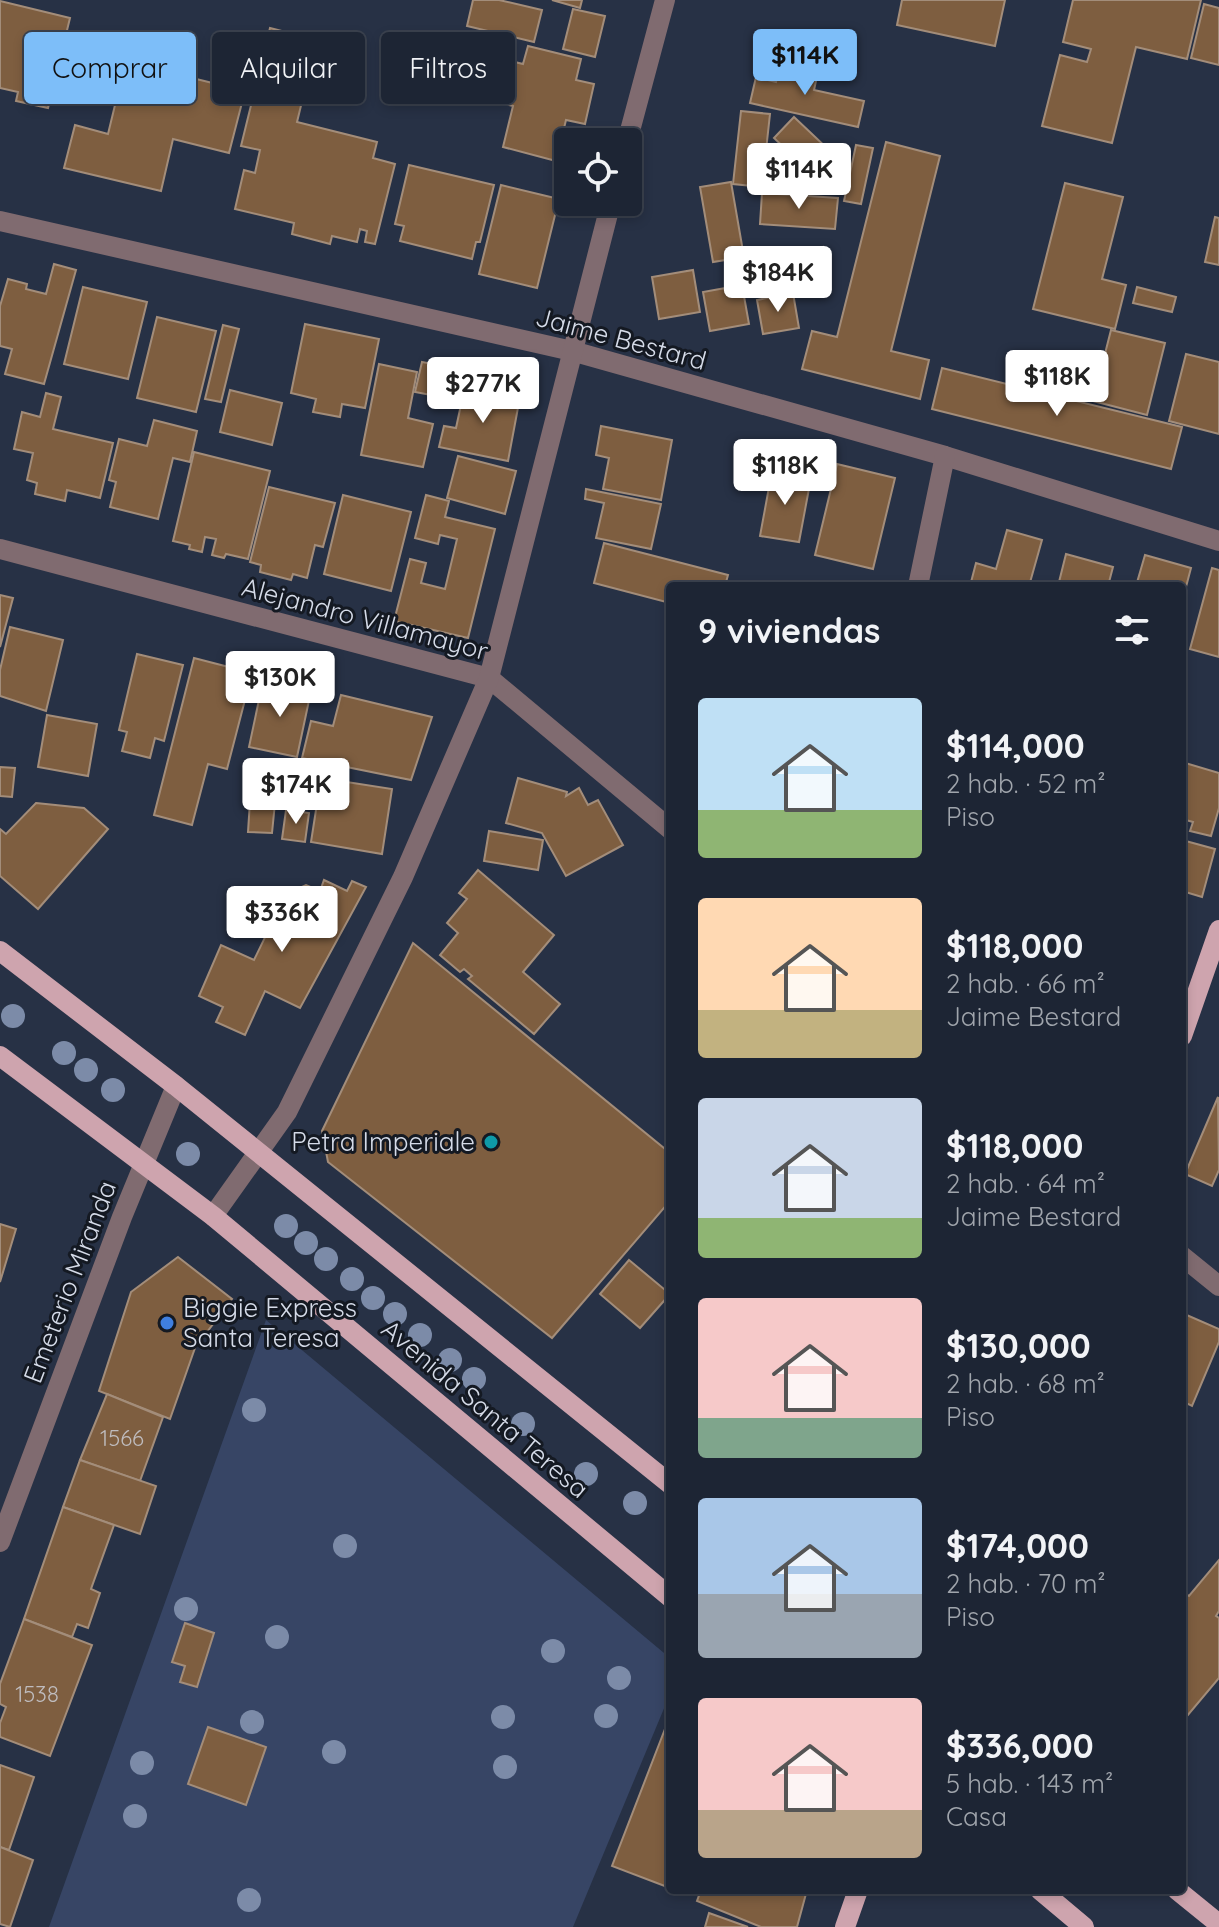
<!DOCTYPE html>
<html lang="es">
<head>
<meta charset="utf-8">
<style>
	:root { --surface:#1d2534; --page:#252d3c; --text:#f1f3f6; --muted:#a0a5ac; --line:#3b424f; --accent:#7dbef9 }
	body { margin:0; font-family:Quicksand,sans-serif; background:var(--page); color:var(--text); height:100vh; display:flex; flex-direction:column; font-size:30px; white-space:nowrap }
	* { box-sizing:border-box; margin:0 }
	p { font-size:26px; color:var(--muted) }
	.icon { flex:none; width:44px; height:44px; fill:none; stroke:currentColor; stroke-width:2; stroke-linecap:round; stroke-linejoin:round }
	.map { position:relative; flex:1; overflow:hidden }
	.panel { position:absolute; left:666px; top:582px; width:520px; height:1312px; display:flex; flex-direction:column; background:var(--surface); border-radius:8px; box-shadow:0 4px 12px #0003,0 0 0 2px var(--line) }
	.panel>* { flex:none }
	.hud { position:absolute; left:24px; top:32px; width:522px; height:72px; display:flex; gap:16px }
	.fabs { position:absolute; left:554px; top:128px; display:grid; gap:16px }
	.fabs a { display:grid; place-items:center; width:88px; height:88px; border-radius:8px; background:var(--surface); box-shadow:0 4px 12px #0003,0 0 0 2px var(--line); font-size:40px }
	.price { position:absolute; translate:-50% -68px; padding:0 18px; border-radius:8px; background:#fff; color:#222; font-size:26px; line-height:52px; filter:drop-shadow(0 2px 4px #0008) }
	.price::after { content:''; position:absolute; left:50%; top:48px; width:24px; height:18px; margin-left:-12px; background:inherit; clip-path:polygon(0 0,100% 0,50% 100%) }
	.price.on { background:var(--accent); color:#111 }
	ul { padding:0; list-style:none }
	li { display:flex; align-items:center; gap:24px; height:200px; padding:0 32px }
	li span { display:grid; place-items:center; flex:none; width:224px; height:160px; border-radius:8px; color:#555 }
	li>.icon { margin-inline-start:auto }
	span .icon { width:96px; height:96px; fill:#fffc; stroke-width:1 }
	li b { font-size:34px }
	h2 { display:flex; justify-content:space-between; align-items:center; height:96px; padding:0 32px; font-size:34px }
	.pill { padding:0 28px; border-radius:8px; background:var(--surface); box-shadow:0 4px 12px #0003,0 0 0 2px var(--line); font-size:28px; line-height:72px }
	.pill.on { background:var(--accent); color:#111 }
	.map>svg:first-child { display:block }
</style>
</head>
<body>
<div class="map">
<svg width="1219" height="1927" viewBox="0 0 1219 1927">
	<rect width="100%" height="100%" fill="#273145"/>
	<!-- green -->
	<path fill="#374565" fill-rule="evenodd" d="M 266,1320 L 670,1658 L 670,1694 L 573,1927 L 49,1927 ZM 185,1624 L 214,1633 L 196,1687 L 180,1682 L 185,1666 L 172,1661 ZM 208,1727 L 266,1747 L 246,1804 L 189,1784 Z"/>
	<!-- building -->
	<g fill="#7e5e40" stroke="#a38d7a" stroke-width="2">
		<path d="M 473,0 L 499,0 L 542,10 L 534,42 L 467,26 Z"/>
		<path d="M 552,0 L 582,0 L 580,8 Z"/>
		<path d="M 902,0 L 1005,0 L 995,46 L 897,25 Z"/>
		<path d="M 1073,0 L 1201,0 L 1187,59 L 1136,47 L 1112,143 L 1042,126 L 1060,55 L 1087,62 L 1091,49 L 1063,42 Z"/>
		<path d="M 0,1 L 70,18 L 48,108 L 16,101 L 18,92 L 0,88 Z"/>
		<path d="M 1204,4 L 1219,8 L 1219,65 L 1191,58 Z"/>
		<path d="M 573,9 L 605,16 L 595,57 L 563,49 Z"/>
		<path d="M 270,28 L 317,40 L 297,122 L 377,142 L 373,158 L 395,164 L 375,244 L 365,242 L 367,231 L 360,229 L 357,242 L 332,236 L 330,244 L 292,234 L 294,223 L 235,209 L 244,170 L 255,173 L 260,150 L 241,146 Z"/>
		<path d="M 171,37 L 184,40 L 176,74 L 245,91 L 229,153 L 173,139 L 161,191 L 64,168 L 75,125 L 108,134 L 131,39 L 169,48 Z"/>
		<path d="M 528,46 L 581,59 L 576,80 L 594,84 L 585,124 L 566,120 L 556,161 L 503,147 L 513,106 L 488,99 L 498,58 L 523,64 Z"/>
		<path d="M 780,63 L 818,72 L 814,90 L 864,101 L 858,127 L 750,103 L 756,77 L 776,82 Z"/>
		<path d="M 741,111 L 770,114 L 762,187 L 733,184 Z"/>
		<path d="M 794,117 L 849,169 L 829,190 L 774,138 Z"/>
		<path d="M 886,142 L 940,156 L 891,351 L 929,360 L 920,399 L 802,369 L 812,331 L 837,337 Z"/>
		<path d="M 856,145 L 873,148 L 861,204 L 844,201 Z"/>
		<path d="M 409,165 L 494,185 L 480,242 L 476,242 L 472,259 L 400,241 L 404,226 L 395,224 Z"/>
		<path d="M 731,182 L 744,257 L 713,262 L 700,187 Z"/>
		<path d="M 1065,183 L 1123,197 L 1102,279 L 1126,285 L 1115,329 L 1033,309 Z"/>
		<path d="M 501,185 L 559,199 L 537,288 L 479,274 Z"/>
		<path d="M 762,193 L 838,198 L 835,229 L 760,224 Z"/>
		<path d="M 1215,217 L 1219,218 L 1219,265 L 1205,262 Z"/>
		<path d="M 823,247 L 828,274 L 744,289 L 739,261 Z"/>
		<path d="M 54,264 L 76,270 L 44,384 L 5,374 L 12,349 L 0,346 L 0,306 L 8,279 L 27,284 L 26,289 L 46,294 Z"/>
		<path d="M 693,270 L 700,312 L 659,319 L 652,277 Z"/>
		<path d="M 742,285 L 749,324 L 710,331 L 703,292 Z"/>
		<path d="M 83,287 L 147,302 L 128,379 L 64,364 Z"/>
		<path d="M 1137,287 L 1176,297 L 1172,312 L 1133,303 Z"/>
		<path d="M 793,293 L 799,328 L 763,334 L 757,300 Z"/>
		<path d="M 157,317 L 216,331 L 196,412 L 137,398 Z"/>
		<path d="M 305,324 L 379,339 L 365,408 L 342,404 L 340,417 L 313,412 L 316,399 L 291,393 Z"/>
		<path d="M 223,325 L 239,329 L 221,402 L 205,399 Z"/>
		<path d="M 1111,330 L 1165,343 L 1147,415 L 1093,401 Z"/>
		<path d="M 1186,354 L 1219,362 L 1219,434 L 1169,421 Z"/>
		<path d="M 422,362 L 449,367 L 442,397 L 415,392 Z"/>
		<path d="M 379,364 L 417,372 L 408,418 L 433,424 L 423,467 L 361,455 Z"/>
		<path d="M 942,368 L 1182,427 L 1171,469 L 932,409 Z"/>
		<path d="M 465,386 L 520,397 L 508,461 L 439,447 L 444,426 L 456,428 Z"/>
		<path d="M 230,390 L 282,403 L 272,445 L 220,432 Z"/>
		<path d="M 46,393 L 61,397 L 53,429 L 113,443 L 100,498 L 67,490 L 65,501 L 35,494 L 37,483 L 27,480 L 33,453 L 14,449 L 22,412 L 40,417 Z"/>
		<path d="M 154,420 L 197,431 L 190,462 L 173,458 L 158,519 L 110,507 L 116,482 L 109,480 L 119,439 L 147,446 Z"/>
		<path d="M 601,426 L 672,440 L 661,500 L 603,489 L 609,458 L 596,455 Z"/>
		<path d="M 194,452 L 270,471 L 248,559 L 226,554 L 224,558 L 212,555 L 216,539 L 205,537 L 202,552 L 189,549 L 190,545 L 173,541 Z"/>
		<path d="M 458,456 L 516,471 L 505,514 L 447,498 Z"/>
		<path d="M 837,464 L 895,478 L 873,569 L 815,555 Z"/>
		<path d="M 772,471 L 811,478 L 799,542 L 760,536 Z"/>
		<path d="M 269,487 L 335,503 L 323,547 L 315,545 L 307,578 L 293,574 L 291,580 L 260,572 L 261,565 L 250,562 Z"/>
		<path d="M 586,489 L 661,504 L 651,549 L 596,538 L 604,503 L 585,499 Z"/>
		<path d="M 343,495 L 411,512 L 391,591 L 324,574 Z"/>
		<path d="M 426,495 L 449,501 L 445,517 L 495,529 L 468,638 L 394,621 L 410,559 L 426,563 L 421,583 L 445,589 L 457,539 L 440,535 L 438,544 L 415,538 Z"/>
		<path d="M 1007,530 L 1042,540 L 1029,586 L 970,586 L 976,563 L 996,569 Z"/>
		<path d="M 604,543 L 728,575 L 725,586 L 670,586 L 670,603 L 594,583 Z"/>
		<path d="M 1066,554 L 1113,567 L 1108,586 L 1058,586 Z"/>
		<path d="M 1145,555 L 1191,568 L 1182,602 L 1182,586 L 1136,586 Z"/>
		<path d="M 1212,568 L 1219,570 L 1219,657 L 1190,649 Z"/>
		<path d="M 0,595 L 13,598 L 0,647 Z"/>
		<path d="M 10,627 L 63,640 L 46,711 L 0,696 L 0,670 Z"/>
		<path d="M 137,654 L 183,665 L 164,741 L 155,738 L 150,758 L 122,751 L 127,732 L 119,730 Z"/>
		<path d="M 194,658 L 252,673 L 227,769 L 208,764 L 192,825 L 154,815 Z"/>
		<path d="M 263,681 L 311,691 L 297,757 L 249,747 Z"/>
		<path d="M 341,695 L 432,717 L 411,780 L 302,758 L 311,721 L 333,726 Z"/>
		<path d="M 47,715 L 97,724 L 88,776 L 38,767 Z"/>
		<path d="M 1182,762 L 1219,773 L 1219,808 L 1211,836 L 1190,831 L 1193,822 L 1182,819 Z"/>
		<path d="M 0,767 L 15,768 L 12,797 L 0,796 Z"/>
		<path d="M 321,778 L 392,789 L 382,854 L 311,842 Z"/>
		<path d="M 518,778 L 567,792 L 566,796 L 579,788 L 588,805 L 598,800 L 623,845 L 566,876 L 542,833 L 506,823 Z"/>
		<path d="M 250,801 L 275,803 L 272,833 L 248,832 Z"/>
		<path d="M 36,803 L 84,808 L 108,829 L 38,909 L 0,876 L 0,829 L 6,834 Z"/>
		<path d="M 286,810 L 309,813 L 305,842 L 282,839 Z"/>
		<path d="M 489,831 L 543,840 L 538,870 L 484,861 Z"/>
		<path d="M 1182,840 L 1215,849 L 1202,897 L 1182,891 Z"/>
		<path d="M 478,870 L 554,935 L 523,972 L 560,1004 L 534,1034 L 468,979 L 472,976 L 464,969 L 460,972 L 440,955 L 458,933 L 447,923 L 467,899 L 459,893 Z"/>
		<path d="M 324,880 L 347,891 L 352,881 L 366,887 L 300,1008 L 265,991 L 245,1035 L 216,1022 L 223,1007 L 199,996 L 221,945 L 254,960 L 286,894 L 306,885 L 320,891 Z"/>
		<path d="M 413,943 L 670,1153 L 670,1201 L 552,1338 L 328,1162 L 322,1131 Z"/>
		<path d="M 1218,1097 L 1219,1170 L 1212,1186 L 1185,1174 Z"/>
		<path d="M 0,1224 L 16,1229 L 0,1282 Z"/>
		<path d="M 178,1257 L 232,1299 L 195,1348 L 170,1419 L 99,1391 L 131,1292 Z"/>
		<path d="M 629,1260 L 670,1294 L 640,1328 L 600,1294 Z"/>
		<path d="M 1182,1313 L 1219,1329 L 1219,1342 L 1192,1406 L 1182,1401 Z"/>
		<path d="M 107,1394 L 163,1417 L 140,1481 L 80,1460 Z"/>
		<path d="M 80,1460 L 156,1486 L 140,1534 L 63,1507 Z"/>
		<path d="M 63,1507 L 114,1525 L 91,1589 L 100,1593 L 88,1628 L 77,1624 L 72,1637 L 24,1619 Z"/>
		<path d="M 1219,1560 L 1219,1611 L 1216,1616 L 1219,1618 L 1219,1678 L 1182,1722 L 1182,1591 L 1189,1596 Z"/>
		<path d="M 24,1619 L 92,1645 L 50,1756 L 0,1737 L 0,1723 L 6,1707 L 0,1704 L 0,1684 Z"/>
		<path d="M 185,1623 L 214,1633 L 197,1687 L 180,1682 L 185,1666 L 172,1662 Z"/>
		<path d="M 670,1716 L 670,1888 L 612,1866 Z"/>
		<path d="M 208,1727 L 266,1747 L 246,1805 L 188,1784 Z"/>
		<path d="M 0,1765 L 34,1777 L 9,1850 L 0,1847 Z"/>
		<path d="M 0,1847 L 33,1860 L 10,1927 L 0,1924 Z"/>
		<path d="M 701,1890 L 807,1890 L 797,1927 L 761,1927 L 697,1901 Z"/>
		<path d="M 709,1913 L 748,1927 L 705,1927 Z"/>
	</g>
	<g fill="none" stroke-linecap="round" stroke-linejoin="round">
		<!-- minor -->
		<g stroke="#806b70" stroke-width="20">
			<path d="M 627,142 L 665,0"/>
			<path d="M 0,221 L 572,351 L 945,456 L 1219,541"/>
			<path d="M 0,549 L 489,678 L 670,829"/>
			<path d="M 918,586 L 945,456"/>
			<path d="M 213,1216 L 287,1112 L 403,877 L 489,678 L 611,202"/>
			<path d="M 1182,1256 L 1219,1286"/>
			<path d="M 0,1542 L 122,1217 L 176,1086"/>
		</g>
		<!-- major -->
		<g stroke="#cea4ae" stroke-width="20">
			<path d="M 0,951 L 176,1086 L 670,1484"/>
			<path d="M 1182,1036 L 1219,930"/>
			<path d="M 0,1056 L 213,1216 L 670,1597"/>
			<path d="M 1040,1890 L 1084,1927"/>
			<path d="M 1177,1890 L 1219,1924"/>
			<path d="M 845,1927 L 858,1890"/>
		</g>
	</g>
	<!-- trees -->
	<g fill="#7c8ba8">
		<circle cx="13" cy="1016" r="12"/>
		<circle cx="64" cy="1053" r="12"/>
		<circle cx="86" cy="1070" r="12"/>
		<circle cx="113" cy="1090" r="12"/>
		<circle cx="188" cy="1154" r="12"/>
		<circle cx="286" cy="1226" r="12"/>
		<circle cx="306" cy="1243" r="12"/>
		<circle cx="326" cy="1259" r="12"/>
		<circle cx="352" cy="1279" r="12"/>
		<circle cx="373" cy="1298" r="12"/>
		<circle cx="395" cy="1314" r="12"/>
		<circle cx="420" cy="1335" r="12"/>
		<circle cx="450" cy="1360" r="12"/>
		<circle cx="474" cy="1379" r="12"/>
		<circle cx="254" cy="1410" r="12"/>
		<circle cx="523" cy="1424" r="12"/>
		<circle cx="586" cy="1474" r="12"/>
		<circle cx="635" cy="1503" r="12"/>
		<circle cx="345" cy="1546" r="12"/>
		<circle cx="186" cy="1609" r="12"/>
		<circle cx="277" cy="1637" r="12"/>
		<circle cx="553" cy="1651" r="12"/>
		<circle cx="619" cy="1678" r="12"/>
		<circle cx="606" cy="1716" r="12"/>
		<circle cx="503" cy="1717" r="12"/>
		<circle cx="252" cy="1722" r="12"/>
		<circle cx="334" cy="1752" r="12"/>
		<circle cx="142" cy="1763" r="12"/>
		<circle cx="505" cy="1767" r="12"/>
		<circle cx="135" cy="1816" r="12"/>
		<circle cx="249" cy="1900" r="12"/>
	</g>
	<!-- markers -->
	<circle fill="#0f9aa8" stroke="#141922" stroke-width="3" cx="491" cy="1142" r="8"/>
	<circle fill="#3f7fe0" stroke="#141922" stroke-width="3" cx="167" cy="1323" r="8"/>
	<g text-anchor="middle" stroke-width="6" stroke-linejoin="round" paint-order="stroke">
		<!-- number labels -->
		<g font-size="22" fill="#bfbcbe">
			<text x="122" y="1446">1566</text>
			<text x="37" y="1702">1538</text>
		</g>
		<!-- street labels -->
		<g font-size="26" fill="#d5dbe8" stroke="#141922">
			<text transform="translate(621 339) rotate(15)" y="9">Jaime Bestard</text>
			<text transform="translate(365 619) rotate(15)" y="9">Alejandro Villamayor</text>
			<text transform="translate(70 1282) rotate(-69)" y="9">Emeterio Miranda</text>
			<text transform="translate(485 1409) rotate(40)" y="9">Avenida Santa Teresa</text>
		</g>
		<!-- poi labels -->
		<g font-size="26" fill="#d5dbe8" stroke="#141922" text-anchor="end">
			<text x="475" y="1151">Petra Imperiale</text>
			<text x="183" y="1317" text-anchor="start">Biggie Express<tspan x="183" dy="30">Santa Teresa</tspan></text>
		</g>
	</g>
</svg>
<div class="fabs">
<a><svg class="icon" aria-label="locate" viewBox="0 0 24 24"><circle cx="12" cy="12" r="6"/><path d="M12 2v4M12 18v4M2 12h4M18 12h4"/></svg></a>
</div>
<b class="price on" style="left:805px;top:97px">$114K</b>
<b class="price" style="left:799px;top:211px">$114K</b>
<b class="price" style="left:778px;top:314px">$184K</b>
<b class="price" style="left:1057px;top:418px">$118K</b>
<b class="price" style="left:483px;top:425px">$277K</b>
<b class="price" style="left:785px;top:507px">$118K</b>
<b class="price" style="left:280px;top:719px">$130K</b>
<b class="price" style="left:296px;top:826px">$174K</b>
<b class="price" style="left:282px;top:954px">$336K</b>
<div class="hud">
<a class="pill on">Comprar</a>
<a class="pill">Alquilar</a>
<a class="pill">Filtros</a>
</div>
<section class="panel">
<h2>9 viviendas<svg class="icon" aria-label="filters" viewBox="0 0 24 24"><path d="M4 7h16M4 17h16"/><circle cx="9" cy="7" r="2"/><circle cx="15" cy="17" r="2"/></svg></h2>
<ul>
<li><span style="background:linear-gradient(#bfe0f5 70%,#8fb573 0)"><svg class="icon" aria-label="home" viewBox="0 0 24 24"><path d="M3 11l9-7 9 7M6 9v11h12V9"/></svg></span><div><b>$114,000</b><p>2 hab. · 52 m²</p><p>Piso</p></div></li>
<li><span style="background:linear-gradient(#ffd9b3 70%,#c2b280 0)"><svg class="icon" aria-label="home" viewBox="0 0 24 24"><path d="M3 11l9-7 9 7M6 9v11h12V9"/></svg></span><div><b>$118,000</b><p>2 hab. · 66 m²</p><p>Jaime Bestard</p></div></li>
<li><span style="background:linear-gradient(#c9d6e8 75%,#8fb573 0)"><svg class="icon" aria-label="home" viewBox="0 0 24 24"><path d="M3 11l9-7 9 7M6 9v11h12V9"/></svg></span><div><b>$118,000</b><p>2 hab. · 64 m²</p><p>Jaime Bestard</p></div></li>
<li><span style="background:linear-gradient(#f6c9c9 75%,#7fa58c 0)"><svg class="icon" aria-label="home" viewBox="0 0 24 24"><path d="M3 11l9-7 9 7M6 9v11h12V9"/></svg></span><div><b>$130,000</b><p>2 hab. · 68 m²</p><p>Piso</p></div></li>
<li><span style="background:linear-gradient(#a9c7e8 60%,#9aa5b1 0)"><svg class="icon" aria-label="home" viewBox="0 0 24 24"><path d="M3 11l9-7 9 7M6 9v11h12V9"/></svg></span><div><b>$174,000</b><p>2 hab. · 70 m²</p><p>Piso</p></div></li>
<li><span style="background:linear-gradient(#f6c9c9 70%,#b9a48a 0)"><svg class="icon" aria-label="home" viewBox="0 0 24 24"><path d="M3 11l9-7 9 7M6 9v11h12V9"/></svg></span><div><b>$336,000</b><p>5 hab. · 143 m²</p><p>Casa</p></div></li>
</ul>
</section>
</div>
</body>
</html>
